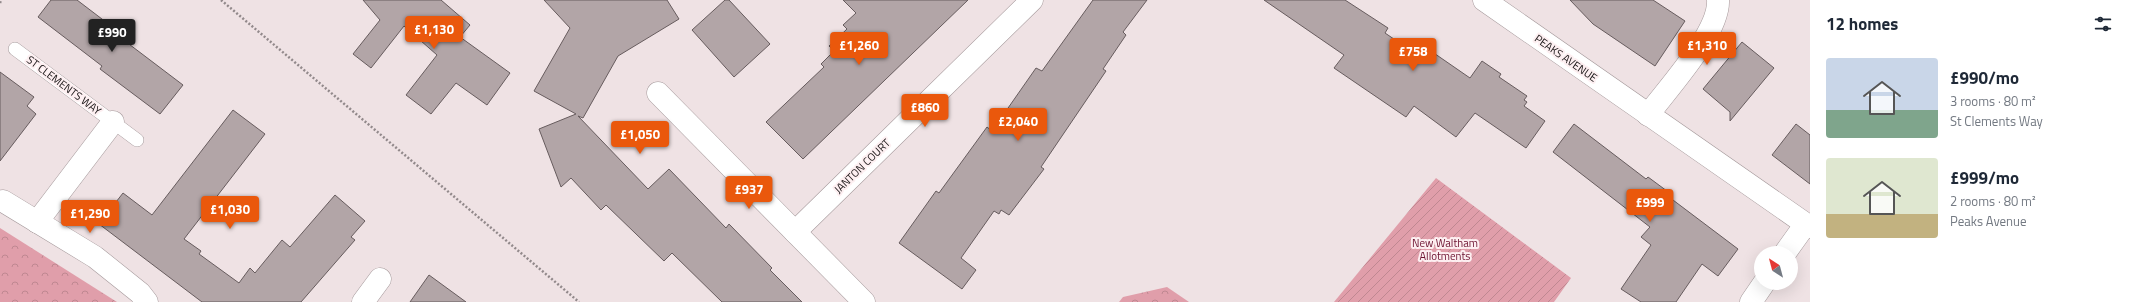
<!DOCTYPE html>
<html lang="en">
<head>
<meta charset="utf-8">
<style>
	:root { --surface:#fff; --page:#f6f6f7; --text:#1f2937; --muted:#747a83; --accent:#ea580c }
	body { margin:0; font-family:"Titillium Web",sans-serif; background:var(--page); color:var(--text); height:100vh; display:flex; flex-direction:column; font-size:15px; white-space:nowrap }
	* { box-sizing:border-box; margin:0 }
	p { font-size:13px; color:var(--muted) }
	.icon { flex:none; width:22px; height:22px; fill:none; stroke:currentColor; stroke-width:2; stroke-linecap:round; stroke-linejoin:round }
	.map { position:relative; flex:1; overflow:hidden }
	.drawer { display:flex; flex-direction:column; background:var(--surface); width:320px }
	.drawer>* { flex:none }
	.needle { width:26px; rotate:324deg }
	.fabs { position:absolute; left:1754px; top:246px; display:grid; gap:8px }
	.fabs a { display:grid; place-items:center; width:44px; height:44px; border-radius:50%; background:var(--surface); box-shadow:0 4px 16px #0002; font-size:20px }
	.price { position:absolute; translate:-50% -34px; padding:0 9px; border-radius:4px; background:var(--accent); color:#fff; font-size:13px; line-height:26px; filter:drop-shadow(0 1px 2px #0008) }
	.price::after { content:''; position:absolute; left:50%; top:24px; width:12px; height:9px; margin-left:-6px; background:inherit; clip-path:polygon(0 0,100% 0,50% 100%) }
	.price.active { background:#222; color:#fff }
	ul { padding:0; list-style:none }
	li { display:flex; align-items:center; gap:12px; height:100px; padding:0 16px }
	li span { display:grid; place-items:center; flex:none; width:112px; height:80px; border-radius:4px; color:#555 }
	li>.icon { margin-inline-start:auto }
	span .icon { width:48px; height:48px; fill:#fffc; stroke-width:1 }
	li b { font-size:17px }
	h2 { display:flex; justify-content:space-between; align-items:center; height:48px; padding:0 16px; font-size:17px }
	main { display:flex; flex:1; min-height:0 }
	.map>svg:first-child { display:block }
</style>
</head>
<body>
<main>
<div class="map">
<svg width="1810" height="302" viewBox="0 0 1810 302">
	<defs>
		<pattern id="park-crowns" width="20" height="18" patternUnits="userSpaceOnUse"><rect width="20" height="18" fill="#e09eaa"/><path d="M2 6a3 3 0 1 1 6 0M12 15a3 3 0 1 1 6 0" fill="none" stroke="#bf8791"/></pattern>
		<pattern id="garden-furrows" width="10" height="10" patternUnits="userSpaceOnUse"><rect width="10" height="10" fill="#e09eaa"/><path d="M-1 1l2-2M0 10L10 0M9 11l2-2" fill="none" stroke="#bf8791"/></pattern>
	</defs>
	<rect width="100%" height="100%" fill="#efe2e4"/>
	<!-- park -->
	<g fill="url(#park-crowns)">
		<path d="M 0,228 L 117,302 L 0,302 Z"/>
		<path d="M 1167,287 L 1189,302 L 1119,302 L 1123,297 Z"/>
	</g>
	<!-- garden -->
	<path fill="url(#garden-furrows)" d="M 1436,178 L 1571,278 L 1554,302 L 1334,302 Z"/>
	<!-- building -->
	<g fill="#b2a5a7" stroke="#675c5e">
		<path d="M 51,0 L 77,0 L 119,32 L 117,35 L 183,85 L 160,114 L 100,69 L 102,66 L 38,17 Z"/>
		<path d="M 363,0 L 441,0 L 470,25 L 460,37 L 510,73 L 487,105 L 456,83 L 431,114 L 406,95 L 437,55 L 404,26 L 371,68 L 353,54 L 380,20 Z"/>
		<path d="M 544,0 L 667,0 L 679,19 L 618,56 L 583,118 L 578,116 L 648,189 L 669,169 L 726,228 L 729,224 L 772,268 L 770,270 L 802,302 L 722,302 L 672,253 L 664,261 L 606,205 L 601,210 L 571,178 L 561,187 L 539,129 L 576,114 L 534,91 L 570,28 Z"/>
		<path d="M 725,0 L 729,0 L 770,44 L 734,77 L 692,30 Z"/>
		<path d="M 843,0 L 968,0 L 803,159 L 766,122 L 824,67 L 821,64 L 834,51 L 829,46 L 847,29 L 843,25 L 856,13 Z"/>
		<path d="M 1093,0 L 1147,0 L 1123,32 L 1126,35 L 1103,69 L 1106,71 L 1041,167 L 1044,169 L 1009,215 L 1001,210 L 999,214 L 994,211 L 961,258 L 976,270 L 962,289 L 899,243 L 936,191 L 939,193 L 987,127 L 992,131 L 1036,68 L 1042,71 Z"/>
		<path d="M 1264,0 L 1345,0 L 1388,28 L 1385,33 L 1422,58 L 1428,49 L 1470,78 L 1482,61 L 1501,74 L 1499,77 L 1527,96 L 1524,100 L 1527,102 L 1524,106 L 1545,121 L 1526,148 L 1475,113 L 1456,137 L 1414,106 L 1406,117 L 1334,68 L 1344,55 Z"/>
		<path d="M 1570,0 L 1653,0 L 1685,21 L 1655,66 L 1593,24 Z"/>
		<path d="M 1742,42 L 1774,68 L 1730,121 L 1730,112 L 1703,89 Z"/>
		<path d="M 0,72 L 34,97 L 27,106 L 36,114 L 0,161 Z"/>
		<path d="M 233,110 L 265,134 L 184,239 L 201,251 L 199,254 L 239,283 L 250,268 L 255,273 L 282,240 L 290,247 L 335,195 L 365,221 L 351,237 L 355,240 L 301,302 L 202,302 L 99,224 L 123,193 L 152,215 Z"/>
		<path d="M 1574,124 L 1646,179 L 1648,177 L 1671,194 L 1669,197 L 1738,249 L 1718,276 L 1702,264 L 1676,302 L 1641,302 L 1621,289 L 1651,245 L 1641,237 L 1650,227 L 1553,152 Z"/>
		<path d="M 1796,124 L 1810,135 L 1810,184 L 1772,155 Z"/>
		<path d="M 429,275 L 466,302 L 410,302 Z"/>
	</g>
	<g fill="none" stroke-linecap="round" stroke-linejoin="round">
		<!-- service casing -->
		<g stroke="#a4989a" stroke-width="14">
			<path id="service" d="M 15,49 L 137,140"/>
		</g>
		<!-- minor casing -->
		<g stroke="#a4989a" stroke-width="23">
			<g id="minor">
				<path d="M 1484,0 L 1810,227"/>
				<path d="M 658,93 L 864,302"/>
				<path d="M 1648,115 C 1668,88 1720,32 1718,0"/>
				<path d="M 3,201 L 95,257 L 140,293 L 147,302"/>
				<path d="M 37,222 L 113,122"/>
				<path d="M 795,232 L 1032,0"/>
				<path d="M 1785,253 L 1805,225"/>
				<path d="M 363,302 L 380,279"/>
				<path d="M 1751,302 L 1764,283"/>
			</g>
		</g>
		<!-- path -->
		<g stroke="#92898b" stroke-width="2.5" stroke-dasharray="2 2" stroke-linecap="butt">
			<path d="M 221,0 L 579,302"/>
			<path d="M 0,3 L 1,0"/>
		</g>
		<!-- service -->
		<use href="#service" stroke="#fff" stroke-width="13"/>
		<!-- minor -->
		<use href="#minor" stroke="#fff" stroke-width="22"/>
	</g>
	<g text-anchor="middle" stroke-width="4" stroke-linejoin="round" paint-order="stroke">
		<!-- street labels -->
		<g font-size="11" fill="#161213" stroke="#fdeff1">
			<text transform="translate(1566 58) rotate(35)" y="4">PEAKS AVENUE</text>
			<text transform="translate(64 85) rotate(37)" y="4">ST CLEMENTS WAY</text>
			<text transform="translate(862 166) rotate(-44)" y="4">JANTON COURT</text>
		</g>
		<!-- park labels -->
		<g font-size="11" fill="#6b112f" stroke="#fdeff1">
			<text x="1445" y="247">New Waltham<tspan x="1445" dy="13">Allotments</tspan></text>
		</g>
	</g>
</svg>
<div class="fabs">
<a><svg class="needle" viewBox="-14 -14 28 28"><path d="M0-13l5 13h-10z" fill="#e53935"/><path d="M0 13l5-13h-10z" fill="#747a83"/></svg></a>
</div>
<b class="price" style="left:434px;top:50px">£1,130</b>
<b class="price active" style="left:112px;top:53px">£990</b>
<b class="price" style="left:859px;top:66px">£1,260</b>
<b class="price" style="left:1707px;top:66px">£1,310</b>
<b class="price" style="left:1413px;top:72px">£758</b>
<b class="price" style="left:925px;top:128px">£860</b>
<b class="price" style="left:1018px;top:142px">£2,040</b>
<b class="price" style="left:640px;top:155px">£1,050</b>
<b class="price" style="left:749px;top:210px">£937</b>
<b class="price" style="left:1650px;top:223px">£999</b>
<b class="price" style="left:230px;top:230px">£1,030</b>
<b class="price" style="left:90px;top:234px">£1,290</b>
</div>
<section class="drawer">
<h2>12 homes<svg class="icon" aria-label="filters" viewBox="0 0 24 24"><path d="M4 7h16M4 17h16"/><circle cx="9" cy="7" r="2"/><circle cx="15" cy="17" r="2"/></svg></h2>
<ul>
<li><span style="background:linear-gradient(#c9d6e8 65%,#7fa58c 0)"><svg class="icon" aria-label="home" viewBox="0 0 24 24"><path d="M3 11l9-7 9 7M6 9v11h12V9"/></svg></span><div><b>£990/mo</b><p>3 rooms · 80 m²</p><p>St Clements Way</p></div></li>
<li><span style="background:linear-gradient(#dfe7d0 70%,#c2b280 0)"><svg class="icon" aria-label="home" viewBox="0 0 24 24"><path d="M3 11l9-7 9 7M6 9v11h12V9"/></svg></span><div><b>£999/mo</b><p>2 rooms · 80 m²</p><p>Peaks Avenue</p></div></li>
</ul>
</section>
</main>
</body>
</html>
